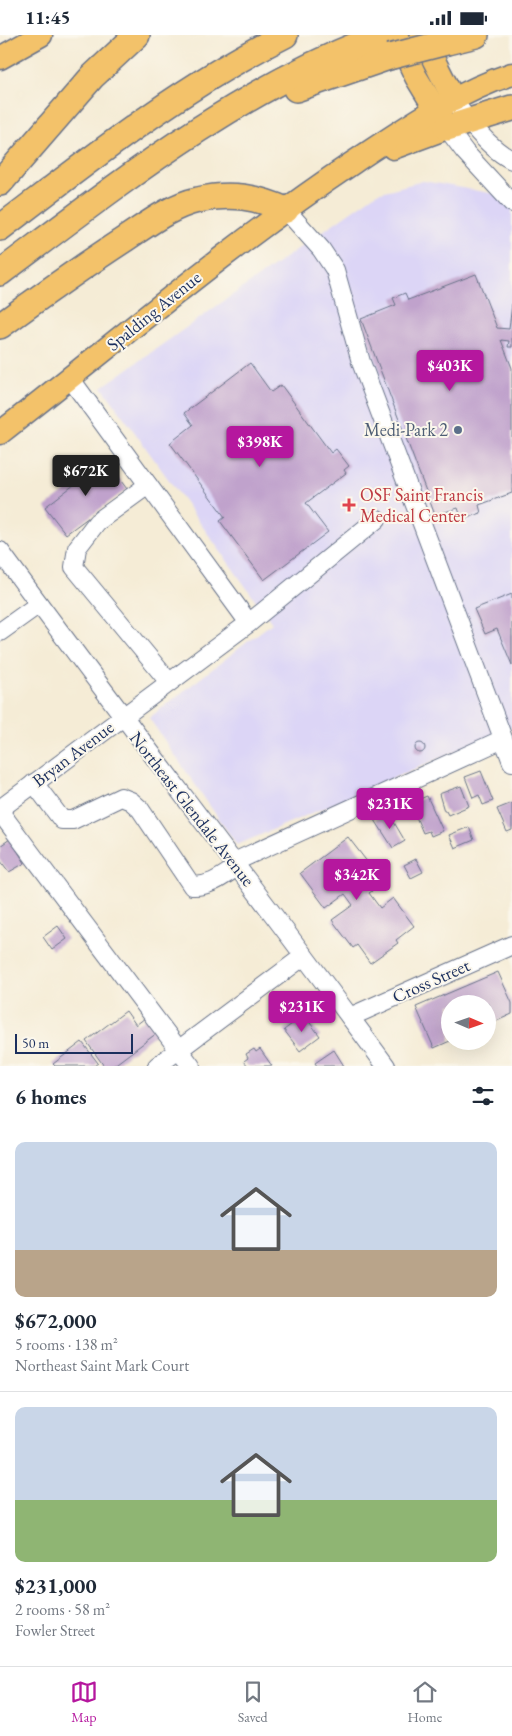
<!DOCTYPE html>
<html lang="en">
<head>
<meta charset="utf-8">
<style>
	:root { --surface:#fff; --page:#f6f6f7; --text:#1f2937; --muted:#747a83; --line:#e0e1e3; --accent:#b5179e }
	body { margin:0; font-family:"EB Garamond",serif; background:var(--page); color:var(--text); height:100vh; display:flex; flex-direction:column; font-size:19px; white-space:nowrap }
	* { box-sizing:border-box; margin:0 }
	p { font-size:16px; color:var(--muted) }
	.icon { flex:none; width:28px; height:28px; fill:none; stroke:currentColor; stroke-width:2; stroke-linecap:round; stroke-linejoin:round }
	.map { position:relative; height:1031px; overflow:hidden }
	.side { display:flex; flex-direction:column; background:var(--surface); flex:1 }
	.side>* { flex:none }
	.needle { width:32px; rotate:92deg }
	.controls { position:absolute; left:441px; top:960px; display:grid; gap:10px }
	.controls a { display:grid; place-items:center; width:55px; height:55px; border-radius:50%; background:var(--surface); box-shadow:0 5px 20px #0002; font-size:25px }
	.scale { position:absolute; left:15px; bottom:12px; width:118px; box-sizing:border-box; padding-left:5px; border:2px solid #1b2f5e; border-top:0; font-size:14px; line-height:18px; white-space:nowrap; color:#1b2f5e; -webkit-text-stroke:4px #fbf7ec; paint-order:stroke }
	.price { position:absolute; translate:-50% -42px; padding:0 11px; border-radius:5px; background:var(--accent); color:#fff; font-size:16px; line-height:32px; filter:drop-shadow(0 1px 2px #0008) }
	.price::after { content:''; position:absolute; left:50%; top:30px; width:15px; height:11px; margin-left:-8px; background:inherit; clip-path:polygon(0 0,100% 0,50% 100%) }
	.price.on { background:#222; color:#fff }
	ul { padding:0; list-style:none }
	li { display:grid; align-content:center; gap:10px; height:265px; padding:0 15px }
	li+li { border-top:1px solid var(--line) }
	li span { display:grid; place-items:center; height:155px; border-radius:10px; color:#555 }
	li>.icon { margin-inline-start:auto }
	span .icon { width:90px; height:90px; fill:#fffc; stroke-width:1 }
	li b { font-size:21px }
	h2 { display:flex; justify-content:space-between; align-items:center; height:60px; padding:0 15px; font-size:21px }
	.status { display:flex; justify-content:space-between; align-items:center; height:35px; padding:0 25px; background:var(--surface); direction:ltr }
	.status svg { height:14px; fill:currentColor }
	.dock { display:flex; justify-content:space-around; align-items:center; height:70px; border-top:1px solid var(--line); background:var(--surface); font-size:14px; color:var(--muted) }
	.dock a { display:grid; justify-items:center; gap:2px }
	.dock .on { color:var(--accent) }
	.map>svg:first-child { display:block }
</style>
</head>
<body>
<div class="status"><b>11:45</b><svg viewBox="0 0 49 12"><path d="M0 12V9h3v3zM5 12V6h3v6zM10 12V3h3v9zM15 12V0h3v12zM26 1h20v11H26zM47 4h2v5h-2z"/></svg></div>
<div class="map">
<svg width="512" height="1031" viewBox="0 0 512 1031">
	<rect width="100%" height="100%" fill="#fbf7ec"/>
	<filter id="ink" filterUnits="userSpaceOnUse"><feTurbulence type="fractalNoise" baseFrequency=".02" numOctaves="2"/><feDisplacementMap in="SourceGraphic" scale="10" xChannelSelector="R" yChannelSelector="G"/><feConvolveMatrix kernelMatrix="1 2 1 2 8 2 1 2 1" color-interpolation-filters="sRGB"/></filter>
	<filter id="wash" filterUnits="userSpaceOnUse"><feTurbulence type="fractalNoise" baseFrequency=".0096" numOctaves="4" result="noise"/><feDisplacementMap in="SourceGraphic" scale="20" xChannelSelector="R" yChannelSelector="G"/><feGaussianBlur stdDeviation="1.12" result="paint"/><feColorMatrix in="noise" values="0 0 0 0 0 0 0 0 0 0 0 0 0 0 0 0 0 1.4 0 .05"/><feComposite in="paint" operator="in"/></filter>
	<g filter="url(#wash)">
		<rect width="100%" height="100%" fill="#f5ecd6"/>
		<!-- built -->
		<path fill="#dcd5f6" d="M 423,146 L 512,162 L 512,692 L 237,810 L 149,683 L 272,588 L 102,352 L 377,158 Z"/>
		<g id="blocks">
			<!-- building -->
			<g fill="#c0a2cc">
				<path d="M 476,239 L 497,293 L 509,294 L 512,269 L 512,312 L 508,312 L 509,306 L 501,305 L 512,333 L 512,458 L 479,470 L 481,478 L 462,485 L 458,473 L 435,480 L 361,284 L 396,270 L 393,263 L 405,258 L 408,265 Z"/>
				<path d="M 250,328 L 271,357 L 281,350 L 331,418 L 336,414 L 349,431 L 344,435 L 346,438 L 306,468 L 328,497 L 264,545 L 220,486 L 225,482 L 170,408 L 193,390 L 184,378 Z"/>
				<path d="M 106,426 L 127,454 L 66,499 L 45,472 L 83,443 L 78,437 L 87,431 L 91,437 Z"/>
				<path d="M 512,559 L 512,630 L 497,594 L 485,599 L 474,574 Z"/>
				<circle cx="420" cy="713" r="5"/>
				<path d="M 481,736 L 493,766 L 483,770 L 479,760 L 473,763 L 465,742 Z"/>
				<path d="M 461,751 L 469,771 L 448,780 L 446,776 L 444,776 L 439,759 Z"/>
				<path d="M 427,761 L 443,796 L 431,801 L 429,796 L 423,798 L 410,768 Z"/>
				<path d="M 512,768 L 512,795 L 507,797 L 497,774 Z"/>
				<path d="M 388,777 L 405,806 L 393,813 L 375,785 Z"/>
				<path d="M 469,792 L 474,805 L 455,813 L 449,800 Z"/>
				<path d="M 348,802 L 375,837 L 370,841 L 375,849 L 370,853 L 372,856 L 369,858 L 380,873 L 393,863 L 414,891 L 396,905 L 398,908 L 370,928 L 357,910 L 353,913 L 332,885 L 353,870 L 345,859 L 326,873 L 300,838 Z"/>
				<path d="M 10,804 L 25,828 L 9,837 L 0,825 L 0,811 Z"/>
				<path d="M 416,824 L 423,837 L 411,843 L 404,830 Z"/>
				<path d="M 58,891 L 67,904 L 52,915 L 43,902 Z"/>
				<path d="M 498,937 L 512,968 L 512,979 L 488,990 L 488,969 L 450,969 L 450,1006 L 434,1013 L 416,972 Z"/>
				<path d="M 126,976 L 136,990 L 145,983 L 157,998 L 113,1031 L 104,1031 L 86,1006 Z"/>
				<path d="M 304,980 L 320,1001 L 300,1016 L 284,995 Z"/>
				<path d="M 82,1007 L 98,1028 L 94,1031 L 55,1031 L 53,1029 Z"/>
				<path d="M 254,1014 L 256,1017 L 260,1014 L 272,1031 L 248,1031 L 244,1026 L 248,1023 L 246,1019 Z"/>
				<path d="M 334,1015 L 344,1031 L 317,1031 L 315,1028 Z"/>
			</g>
		</g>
	</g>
	<g filter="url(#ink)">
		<use href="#blocks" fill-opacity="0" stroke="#677188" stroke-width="1"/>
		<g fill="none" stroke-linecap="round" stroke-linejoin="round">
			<!-- minor casing -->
			<g stroke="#677188" stroke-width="20">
				<g id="minor">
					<path d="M 454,65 C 465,84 492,116 512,125"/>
					<path d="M 447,93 L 465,117 L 512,168"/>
					<path d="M 286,175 L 321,214 L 335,235 L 361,327 L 512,727"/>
					<path d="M 148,450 L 97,487 L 77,513 L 74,532 L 169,647"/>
					<path d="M 0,516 C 127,689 259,858 386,1031"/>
					<path d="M 249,588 L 377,484"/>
					<path d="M 0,597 L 39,569"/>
					<path d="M 34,748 L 62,785 L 73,785 L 121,762 L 131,766 L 140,774 L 192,851 C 210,852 223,841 237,832"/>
					<path d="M 0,774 L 249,588 L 70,343"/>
					<path d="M 0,777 L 191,1031"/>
					<path d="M 234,827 L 503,704"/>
					<path d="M 350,982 L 512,910"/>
					<path d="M 157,1031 L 304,921"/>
				</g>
			</g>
			<!-- major casing -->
			<g stroke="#677188" stroke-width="25">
				<g id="major">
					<path d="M 421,0 L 454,65"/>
					<path d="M 0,23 L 41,0"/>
					<path d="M 393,113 L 447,93 L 416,42 L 396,0"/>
					<path d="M 0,398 C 117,307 230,210 354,127 C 404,94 454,58 512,39"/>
				</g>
			</g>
			<!-- highway casing -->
			<g stroke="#677188" stroke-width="28">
				<g id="highway">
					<path d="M 447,7 L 476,0"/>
					<path d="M 296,54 L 389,22"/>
					<path d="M 447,93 L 512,73"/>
					<path d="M 0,148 L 92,42 L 137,0"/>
					<path d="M 0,193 C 92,123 181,52 285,0"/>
					<path d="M 0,238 C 120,148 239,53 382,0"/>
					<path d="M 0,291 C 41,261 82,232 125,204 C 148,189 171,171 198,165 C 230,157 257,162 286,175"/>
				</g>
			</g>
			<!-- minor -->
			<use href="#minor" stroke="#fff" stroke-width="18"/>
			<!-- major -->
			<use href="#major" stroke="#f3c26a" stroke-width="22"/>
			<!-- highway -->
			<use href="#highway" stroke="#f3c26a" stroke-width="25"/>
			<!-- highway-bridge casing -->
			<g stroke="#677188" stroke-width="28" stroke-linecap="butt">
				<path id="highway-bridge" d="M 389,22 L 447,7"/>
			</g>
			<!-- highway-bridge -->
			<use href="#highway-bridge" stroke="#f3c26a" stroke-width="25"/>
		</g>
	</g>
	<!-- markers -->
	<circle fill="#5c6f8a" stroke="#fbf7ec" stroke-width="2" cx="458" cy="395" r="5"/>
	<path fill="#e0444e" stroke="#fbf7ec" stroke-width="2" d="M346.5 462.5h5v5h5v5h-5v5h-5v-5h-5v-5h5z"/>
	<g text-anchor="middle" stroke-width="4" stroke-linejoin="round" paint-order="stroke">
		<!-- street labels -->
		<g font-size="18" fill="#1b2f5e" stroke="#fbf7ec">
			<text transform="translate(154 276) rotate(-39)" y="6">Spalding Avenue</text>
			<text transform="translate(73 719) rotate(-37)" y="6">Bryan Avenue</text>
			<text transform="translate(192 774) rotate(52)" y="6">Northeast Glendale Avenue</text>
			<text transform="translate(431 946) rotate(-24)" y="6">Cross Street</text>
		</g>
		<!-- service labels -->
		<g font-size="18" fill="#4e5e75" stroke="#fbf7ec" text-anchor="end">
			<text x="448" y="401">Medi-Park 2</text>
		</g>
		<!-- health labels -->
		<g font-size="18" fill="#be3a42" stroke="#fbf7ec" text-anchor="start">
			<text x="360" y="466">OSF Saint Francis<tspan x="360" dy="21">Medical Center</tspan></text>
		</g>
	</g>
</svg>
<div class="controls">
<a><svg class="needle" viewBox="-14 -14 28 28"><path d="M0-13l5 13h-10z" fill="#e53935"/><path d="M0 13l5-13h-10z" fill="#747a83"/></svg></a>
</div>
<div class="scale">50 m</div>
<b class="price" style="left:450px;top:357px">$403K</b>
<b class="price" style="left:260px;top:433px">$398K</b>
<b class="price on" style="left:86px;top:462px">$672K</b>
<b class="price" style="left:390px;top:795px">$231K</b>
<b class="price" style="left:357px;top:866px">$342K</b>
<b class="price" style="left:302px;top:998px">$231K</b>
</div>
<section class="side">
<h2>6 homes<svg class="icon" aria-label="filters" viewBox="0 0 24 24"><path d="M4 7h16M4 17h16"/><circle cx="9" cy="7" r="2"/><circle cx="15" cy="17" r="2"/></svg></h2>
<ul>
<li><span style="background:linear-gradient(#c9d6e8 70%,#b9a48a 0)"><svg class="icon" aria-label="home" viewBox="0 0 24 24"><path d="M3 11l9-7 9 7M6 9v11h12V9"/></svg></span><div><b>$672,000</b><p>5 rooms · 138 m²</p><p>Northeast Saint Mark Court</p></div></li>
<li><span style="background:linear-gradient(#c9d6e8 60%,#8fb573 0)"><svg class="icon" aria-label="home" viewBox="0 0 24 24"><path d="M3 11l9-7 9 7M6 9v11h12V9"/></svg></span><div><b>$231,000</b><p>2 rooms · 58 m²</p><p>Fowler Street</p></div></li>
</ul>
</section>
<nav class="dock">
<a class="on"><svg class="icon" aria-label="map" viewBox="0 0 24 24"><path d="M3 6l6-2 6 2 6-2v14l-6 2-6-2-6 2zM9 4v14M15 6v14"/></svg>Map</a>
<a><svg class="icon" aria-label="saved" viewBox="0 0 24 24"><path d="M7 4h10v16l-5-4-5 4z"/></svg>Saved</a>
<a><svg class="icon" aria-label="home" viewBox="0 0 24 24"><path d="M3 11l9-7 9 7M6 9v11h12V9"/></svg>Home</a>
</nav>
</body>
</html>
